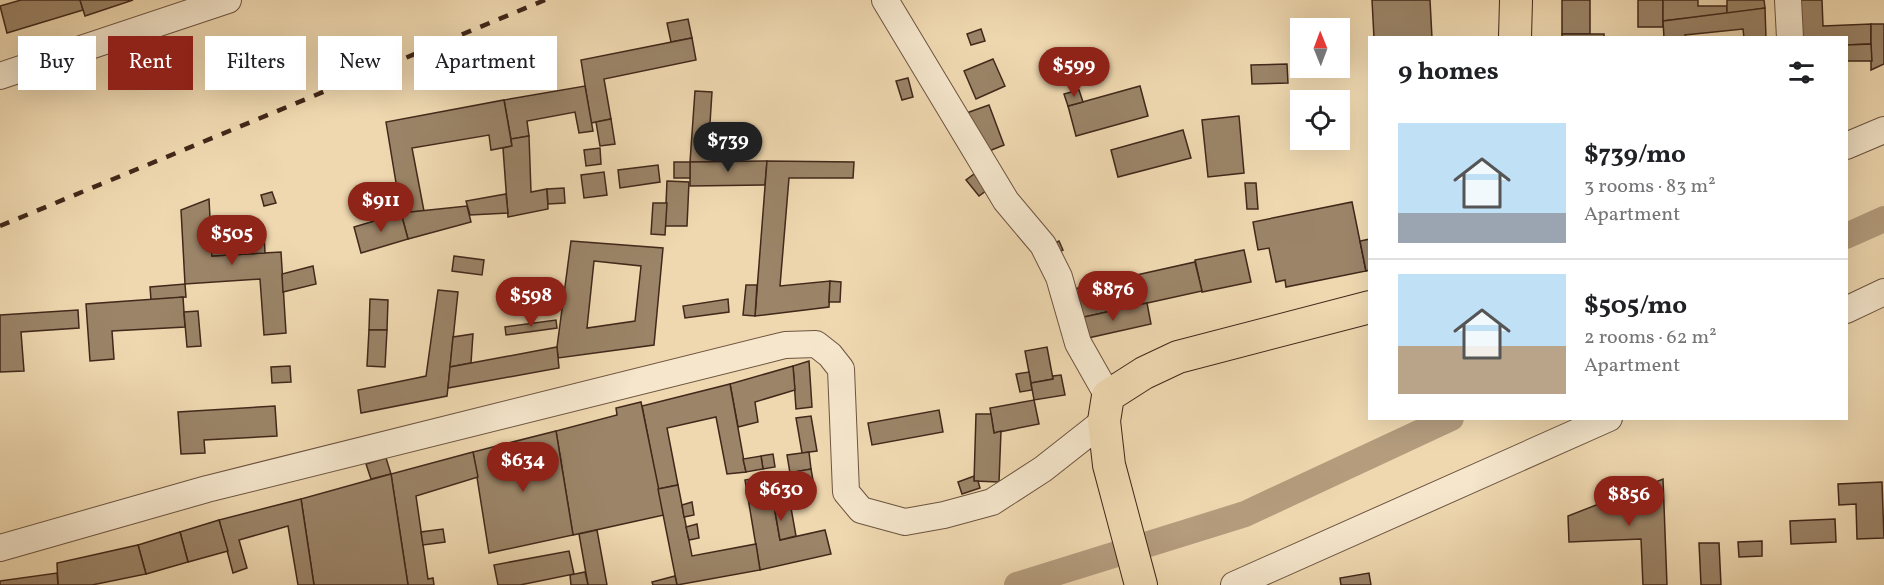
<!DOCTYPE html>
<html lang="en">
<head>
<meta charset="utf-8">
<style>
	:root { --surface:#fff; --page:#f2f2f2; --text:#202124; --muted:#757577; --line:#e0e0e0; --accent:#8f2418 }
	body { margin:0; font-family:Vollkorn,serif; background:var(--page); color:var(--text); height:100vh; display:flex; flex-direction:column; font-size:22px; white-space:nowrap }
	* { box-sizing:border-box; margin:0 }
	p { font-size:20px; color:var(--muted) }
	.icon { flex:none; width:33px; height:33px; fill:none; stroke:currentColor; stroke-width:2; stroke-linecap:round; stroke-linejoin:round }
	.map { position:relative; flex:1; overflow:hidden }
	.panel { position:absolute; left:1368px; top:36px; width:480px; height:384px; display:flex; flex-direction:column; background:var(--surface); border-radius:0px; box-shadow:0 6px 24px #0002 }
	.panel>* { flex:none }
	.banner { position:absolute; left:18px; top:36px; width:570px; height:54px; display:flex; gap:12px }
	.needle { width:39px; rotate:359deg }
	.fabs { position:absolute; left:1290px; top:18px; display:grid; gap:12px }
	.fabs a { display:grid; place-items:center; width:60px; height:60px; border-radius:0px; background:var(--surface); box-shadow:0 6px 24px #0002; font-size:30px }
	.price { position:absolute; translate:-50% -51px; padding:0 14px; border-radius:21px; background:var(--accent); color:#fff; font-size:20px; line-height:39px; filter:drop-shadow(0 2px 3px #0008) }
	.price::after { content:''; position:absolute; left:50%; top:36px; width:18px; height:14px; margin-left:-9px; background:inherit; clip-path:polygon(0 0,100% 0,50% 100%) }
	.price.selected { background:#222; color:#fff }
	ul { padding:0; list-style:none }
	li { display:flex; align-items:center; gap:18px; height:150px; padding:0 30px }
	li+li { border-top:2px solid var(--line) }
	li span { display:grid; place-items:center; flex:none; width:168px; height:120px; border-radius:0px; color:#555 }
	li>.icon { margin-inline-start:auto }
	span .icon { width:72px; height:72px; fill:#fffc; stroke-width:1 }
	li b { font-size:26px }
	h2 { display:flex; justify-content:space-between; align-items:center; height:72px; padding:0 30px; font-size:26px }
	.pill { padding:0 21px; border-radius:0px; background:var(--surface); box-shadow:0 6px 24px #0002; font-size:21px; line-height:54px }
	.pill.selected { background:var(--accent); color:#fff }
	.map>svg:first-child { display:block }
</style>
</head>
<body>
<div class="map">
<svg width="1884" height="585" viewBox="0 0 1884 585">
	<rect width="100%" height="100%" fill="#efd8b0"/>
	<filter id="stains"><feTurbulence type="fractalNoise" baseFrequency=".00333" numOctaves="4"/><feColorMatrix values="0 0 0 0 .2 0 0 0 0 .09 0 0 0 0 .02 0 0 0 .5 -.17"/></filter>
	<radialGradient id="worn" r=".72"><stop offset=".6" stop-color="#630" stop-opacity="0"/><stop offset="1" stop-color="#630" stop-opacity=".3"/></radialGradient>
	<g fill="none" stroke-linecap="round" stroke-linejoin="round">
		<!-- canal -->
		<g stroke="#b49c7d" stroke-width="26">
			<path d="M 1846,236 L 1884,219"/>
			<path d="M 1017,585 L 1245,514 L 1451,418"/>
		</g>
	</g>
	<!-- building -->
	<g fill="#9b8468" stroke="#41281a" stroke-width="1.5" fill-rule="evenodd">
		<path d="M 21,0 L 80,0 L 83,10 L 7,33 L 0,6 Z"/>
		<path d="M 80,0 L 133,0 L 85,16 Z"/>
		<path d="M 1372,0 L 1430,0 L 1432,38 L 1374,38 Z"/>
		<rect x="1562" y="0" width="28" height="34"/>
		<rect x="1638" y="0" width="25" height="27"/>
		<path d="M 1663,0 L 1698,0 L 1698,6 L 1727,6 L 1727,14 L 1663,21 Z"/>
		<path d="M 1727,0 L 1764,0 L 1765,8 L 1727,14 Z"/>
		<path d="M 1800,0 L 1822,0 L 1823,26 L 1871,24 L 1871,44 L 1846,45 L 1846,38 L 1801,38 Z"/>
		<path d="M 1765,8 L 1766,38 L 1744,38 L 1743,29 L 1685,35 L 1686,38 L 1664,38 L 1663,21 Z"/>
		<path d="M 688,19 L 692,38 L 671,42 L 667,23 Z"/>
		<path d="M 1871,24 L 1884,24 L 1884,64 L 1871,70 Z"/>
		<path d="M 981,29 L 985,41 L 971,45 L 967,34 Z"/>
		<rect x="1562" y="34" width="42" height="4"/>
		<path d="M 692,38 L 696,60 L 604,79 L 611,119 L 591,123 L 581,60 Z"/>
		<path d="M 1871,44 L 1872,61 L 1846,61 L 1846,45 Z"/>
		<path d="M 993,59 L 1005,86 L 976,99 L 964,71 Z"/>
		<path d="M 1287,64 L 1288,83 L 1252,84 L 1251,65 Z"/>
		<path d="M 908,78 L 913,97 L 902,100 L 896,81 Z"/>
		<path d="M 585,86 L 593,131 L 579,133 L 575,112 L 527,121 L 529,136 L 511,139 L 504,100 Z"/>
		<path d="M 1140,86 L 1148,116 L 1076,136 L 1068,106 Z"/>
		<path d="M 1079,90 L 1083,102 L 1068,106 L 1064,94 Z"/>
		<path d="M 695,91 L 712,92 L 709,139 L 725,139 L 723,162 L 690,162 Z"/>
		<path d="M 504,100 L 512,146 L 491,150 L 489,135 L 412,148 L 424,211 L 401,213 L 386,122 Z"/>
		<path d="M 989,105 L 1004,145 L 984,153 L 961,115 Z"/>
		<path d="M 1239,116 L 1244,173 L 1208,177 L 1202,120 Z"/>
		<path d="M 611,119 L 615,144 L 600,146 L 596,122 Z"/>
		<path d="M 1183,130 L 1191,158 L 1118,177 L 1111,150 Z"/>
		<path d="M 529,136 L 531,192 L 547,189 L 548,209 L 508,217 L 503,148 L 512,146 L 511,139 Z"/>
		<path d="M 600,148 L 601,164 L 586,166 L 584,150 Z"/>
		<path d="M 767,161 L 765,185 L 690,186 L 690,162 Z"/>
		<path d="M 767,161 L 854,162 L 853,178 L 789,178 L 780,286 L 830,281 L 829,307 L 755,316 Z"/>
		<rect x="674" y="162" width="16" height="16"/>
		<path d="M 658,165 L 660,182 L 620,188 L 618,170 Z"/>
		<path d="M 604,172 L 607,195 L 584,198 L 581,175 Z"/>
		<path d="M 974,174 L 987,190 L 979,196 L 966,180 Z"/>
		<path d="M 667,181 L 689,182 L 687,226 L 665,226 Z"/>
		<path d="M 1245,183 L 1256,183 L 1258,209 L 1247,209 Z"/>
		<path d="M 564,188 L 565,203 L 548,204 L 547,189 Z"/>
		<path d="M 272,192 L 276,203 L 264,206 L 261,195 Z"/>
		<path d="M 506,194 L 508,213 L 470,215 L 466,201 Z"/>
		<path d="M 209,199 L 212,256 L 281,252 L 286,333 L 264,335 L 260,279 L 185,284 L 181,210 Z"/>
		<path d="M 1352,202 L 1366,271 L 1286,287 L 1285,280 L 1276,282 L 1269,248 L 1258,250 L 1253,222 Z"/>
		<path d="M 653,203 L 667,203 L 665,235 L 651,234 Z"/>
		<path d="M 467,206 L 471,222 L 408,239 L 401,213 Z"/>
		<path d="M 401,213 L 408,239 L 361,253 L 354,227 Z"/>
		<path d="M 264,233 L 265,253 L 212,256 L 210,237 Z"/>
		<path d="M 1370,239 L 1370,270 L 1366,271 L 1360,241 Z"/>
		<path d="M 571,241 L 663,248 L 654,345 L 558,358 L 557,347 ZM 594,261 L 641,266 L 635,321 L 587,328 Z"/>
		<path d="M 1059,241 L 1063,250 L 1052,255 L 1048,246 Z"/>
		<path d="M 1244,250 L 1251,282 L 1202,292 L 1195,260 Z"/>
		<path d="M 454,256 L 484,260 L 482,275 L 452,271 Z"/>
		<path d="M 1195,262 L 1202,291 L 1075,319 L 1069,290 Z"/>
		<path d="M 313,266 L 316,284 L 283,292 L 282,274 Z"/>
		<path d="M 830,281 L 841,282 L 840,302 L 829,302 Z"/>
		<path d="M 185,284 L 186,297 L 151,300 L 150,287 Z"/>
		<path d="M 746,285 L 757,285 L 755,316 L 743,315 Z"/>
		<path d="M 438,290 L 458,292 L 447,396 L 361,413 L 358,390 L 426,376 Z"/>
		<path d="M 183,297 L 185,327 L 112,331 L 114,359 L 90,361 L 86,304 Z"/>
		<path d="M 370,299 L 388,300 L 387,330 L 369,330 Z"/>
		<path d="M 728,299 L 729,312 L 685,318 L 683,306 Z"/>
		<path d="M 1147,303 L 1151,324 L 1079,340 L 1075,319 Z"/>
		<path d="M 78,310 L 79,328 L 21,332 L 24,371 L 0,372 L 0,315 Z"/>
		<path d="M 198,311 L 201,346 L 187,347 L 184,312 Z"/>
		<path d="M 556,320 L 557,328 L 506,335 L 505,327 Z"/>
		<path d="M 369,330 L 387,330 L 385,367 L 367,366 Z"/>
		<path d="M 473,334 L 471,363 L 450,367 L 453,337 Z"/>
		<path d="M 557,347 L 559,368 L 448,388 L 450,367 Z"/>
		<path d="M 1047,347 L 1053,379 L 1031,383 L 1025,351 Z"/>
		<path d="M 809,361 L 812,407 L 796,409 L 793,366 Z"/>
		<path d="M 290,366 L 291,382 L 272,383 L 271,367 Z"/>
		<path d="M 793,366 L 795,390 L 755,402 L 758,422 L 738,427 L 730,384 Z"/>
		<path d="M 1029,372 L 1032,390 L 1020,392 L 1016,374 Z"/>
		<path d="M 1061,375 L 1065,395 L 1034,400 L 1031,383 L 1053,379 L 1053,376 Z"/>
		<path d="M 730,384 L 746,472 L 727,474 L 716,417 L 667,428 L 678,485 L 658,489 L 642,406 Z"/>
		<path d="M 1034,400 L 1039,424 L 994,433 L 990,408 Z"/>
		<path d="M 641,402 L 664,515 L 573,535 L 556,431 L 617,415 L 616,408 Z"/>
		<path d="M 275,406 L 277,436 L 204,440 L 205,453 L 181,454 L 178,412 Z"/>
		<path d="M 939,410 L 943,432 L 872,445 L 868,423 Z"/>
		<path d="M 976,414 L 991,414 L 994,433 L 1001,431 L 999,482 L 974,481 Z"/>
		<path d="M 811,416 L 817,451 L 802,453 L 796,418 Z"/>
		<path d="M 556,431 L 573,535 L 489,553 L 473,452 Z"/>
		<path d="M 473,452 L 478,477 L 416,496 L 428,579 L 433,578 L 434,585 L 408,585 L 391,474 Z"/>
		<path d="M 809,452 L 811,469 L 790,473 L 787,455 Z"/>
		<path d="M 773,454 L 775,467 L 763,469 L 761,456 Z"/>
		<path d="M 761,456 L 763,469 L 746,472 L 743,459 Z"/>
		<path d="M 386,458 L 391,474 L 371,479 L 366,464 Z"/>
		<path d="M 811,469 L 814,486 L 772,494 L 780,540 L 825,530 L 831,554 L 760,570 L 745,480 Z"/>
		<path d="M 391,474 L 408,585 L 314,585 L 301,499 Z"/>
		<path d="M 974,476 L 974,481 L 978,481 L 980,488 L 962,494 L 958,482 Z"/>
		<path d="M 1663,479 L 1667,585 L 1643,585 L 1641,539 L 1569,542 L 1568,516 Z"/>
		<path d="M 1882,482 L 1884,538 L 1857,539 L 1856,504 L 1839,505 L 1838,484 Z"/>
		<path d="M 678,485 L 692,556 L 756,544 L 760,570 L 677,585 L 658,489 Z"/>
		<path d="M 788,491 L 796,536 L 780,540 L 772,494 Z"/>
		<path d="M 301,499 L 314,585 L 298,585 L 288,526 L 239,540 L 247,568 L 233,573 L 219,520 Z"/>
		<path d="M 692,502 L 694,515 L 684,517 L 682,505 Z"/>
		<path d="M 1835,519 L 1836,542 L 1791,544 L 1790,521 Z"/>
		<path d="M 219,520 L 228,551 L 188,562 L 180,532 Z"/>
		<path d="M 697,524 L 699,538 L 689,540 L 686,527 Z"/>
		<path d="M 443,529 L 445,542 L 423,545 L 421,532 Z"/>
		<path d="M 597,530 L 607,585 L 588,585 L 579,534 Z"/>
		<path d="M 180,532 L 188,562 L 146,574 L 138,545 Z"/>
		<path d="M 1762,541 L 1762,556 L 1739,557 L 1738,542 Z"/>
		<path d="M 1699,543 L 1719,543 L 1721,585 L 1701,585 Z"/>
		<path d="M 138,545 L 146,574 L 92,585 L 58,585 L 57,563 Z"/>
		<path d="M 569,551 L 574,574 L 520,585 L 498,585 L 494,565 Z"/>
		<path d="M 585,572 L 588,585 L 571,585 L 570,575 Z"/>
		<path d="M 57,573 L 58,585 L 0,585 L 0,581 Z"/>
		<path d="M 1369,573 L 1371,585 L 1341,585 L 1340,578 Z"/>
		<path d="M 675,576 L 677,585 L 653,585 L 652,582 Z"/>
	</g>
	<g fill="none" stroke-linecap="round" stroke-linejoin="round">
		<!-- minor casing -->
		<g stroke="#6c5440" stroke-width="28">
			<g id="minor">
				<path d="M 885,0 L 1006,201 L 1043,245 L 1059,277 L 1078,343 L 1108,396"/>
				<path d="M 1788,0 L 1790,38"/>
				<path d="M 0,76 L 228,0"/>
				<path d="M 1846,146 L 1884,130"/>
				<path d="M 1846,310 L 1884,292"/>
				<path d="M 0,548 L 207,489 L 785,345 L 816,344 L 830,355 L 841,369 L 846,492 L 861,510 L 905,522 L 944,515 L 992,502 L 1043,469 L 1104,421"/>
				<path d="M 1234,585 L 1609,418"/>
			</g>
		</g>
		<!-- major casing -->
		<g stroke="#41281a" stroke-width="34">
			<g id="major">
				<path d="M 1515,38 L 1516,0"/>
				<path d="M 1141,585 L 1109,465 L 1104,421 L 1108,396 L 1144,373 L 1178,357 L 1370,307"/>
			</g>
		</g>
		<!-- minor -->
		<use href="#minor" stroke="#f5e6cc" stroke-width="26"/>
		<!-- major -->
		<use href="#major" stroke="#efd8b0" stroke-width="32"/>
		<!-- rail -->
		<path stroke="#41281a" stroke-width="4.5" stroke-dasharray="10 10" stroke-linecap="butt" d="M 0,226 L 545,0"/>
	</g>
	<rect width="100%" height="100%" filter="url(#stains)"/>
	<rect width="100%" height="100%" fill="url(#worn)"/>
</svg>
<div class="fabs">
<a><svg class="needle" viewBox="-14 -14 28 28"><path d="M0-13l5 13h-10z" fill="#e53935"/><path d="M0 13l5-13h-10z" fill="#757577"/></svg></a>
<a><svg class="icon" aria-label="locate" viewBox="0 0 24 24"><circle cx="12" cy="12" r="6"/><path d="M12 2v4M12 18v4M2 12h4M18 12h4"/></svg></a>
</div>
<b class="price" style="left:1074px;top:98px">$599</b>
<b class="price selected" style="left:728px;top:173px">$739</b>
<b class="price" style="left:381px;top:233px">$911</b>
<b class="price" style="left:232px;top:266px">$505</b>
<b class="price" style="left:1113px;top:322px">$876</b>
<b class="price" style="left:531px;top:328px">$598</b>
<b class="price" style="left:523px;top:493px">$634</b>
<b class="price" style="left:781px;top:522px">$630</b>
<b class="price" style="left:1629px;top:527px">$856</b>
<div class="banner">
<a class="pill">Buy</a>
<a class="pill selected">Rent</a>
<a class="pill">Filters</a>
<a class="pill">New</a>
<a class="pill">Apartment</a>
</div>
<section class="panel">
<h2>9 homes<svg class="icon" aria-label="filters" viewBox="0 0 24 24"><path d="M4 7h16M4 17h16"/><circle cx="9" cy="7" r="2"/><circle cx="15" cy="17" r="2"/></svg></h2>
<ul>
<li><span style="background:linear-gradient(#bfe0f5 75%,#9aa5b1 0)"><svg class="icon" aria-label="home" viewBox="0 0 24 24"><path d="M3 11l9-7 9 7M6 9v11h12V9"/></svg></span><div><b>$739/mo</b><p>3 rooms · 83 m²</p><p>Apartment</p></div></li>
<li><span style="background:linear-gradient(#bfe0f5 60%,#b9a48a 0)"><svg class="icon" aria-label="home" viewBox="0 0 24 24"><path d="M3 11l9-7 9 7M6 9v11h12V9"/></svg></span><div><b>$505/mo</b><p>2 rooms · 62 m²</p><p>Apartment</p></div></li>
</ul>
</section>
</div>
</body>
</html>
